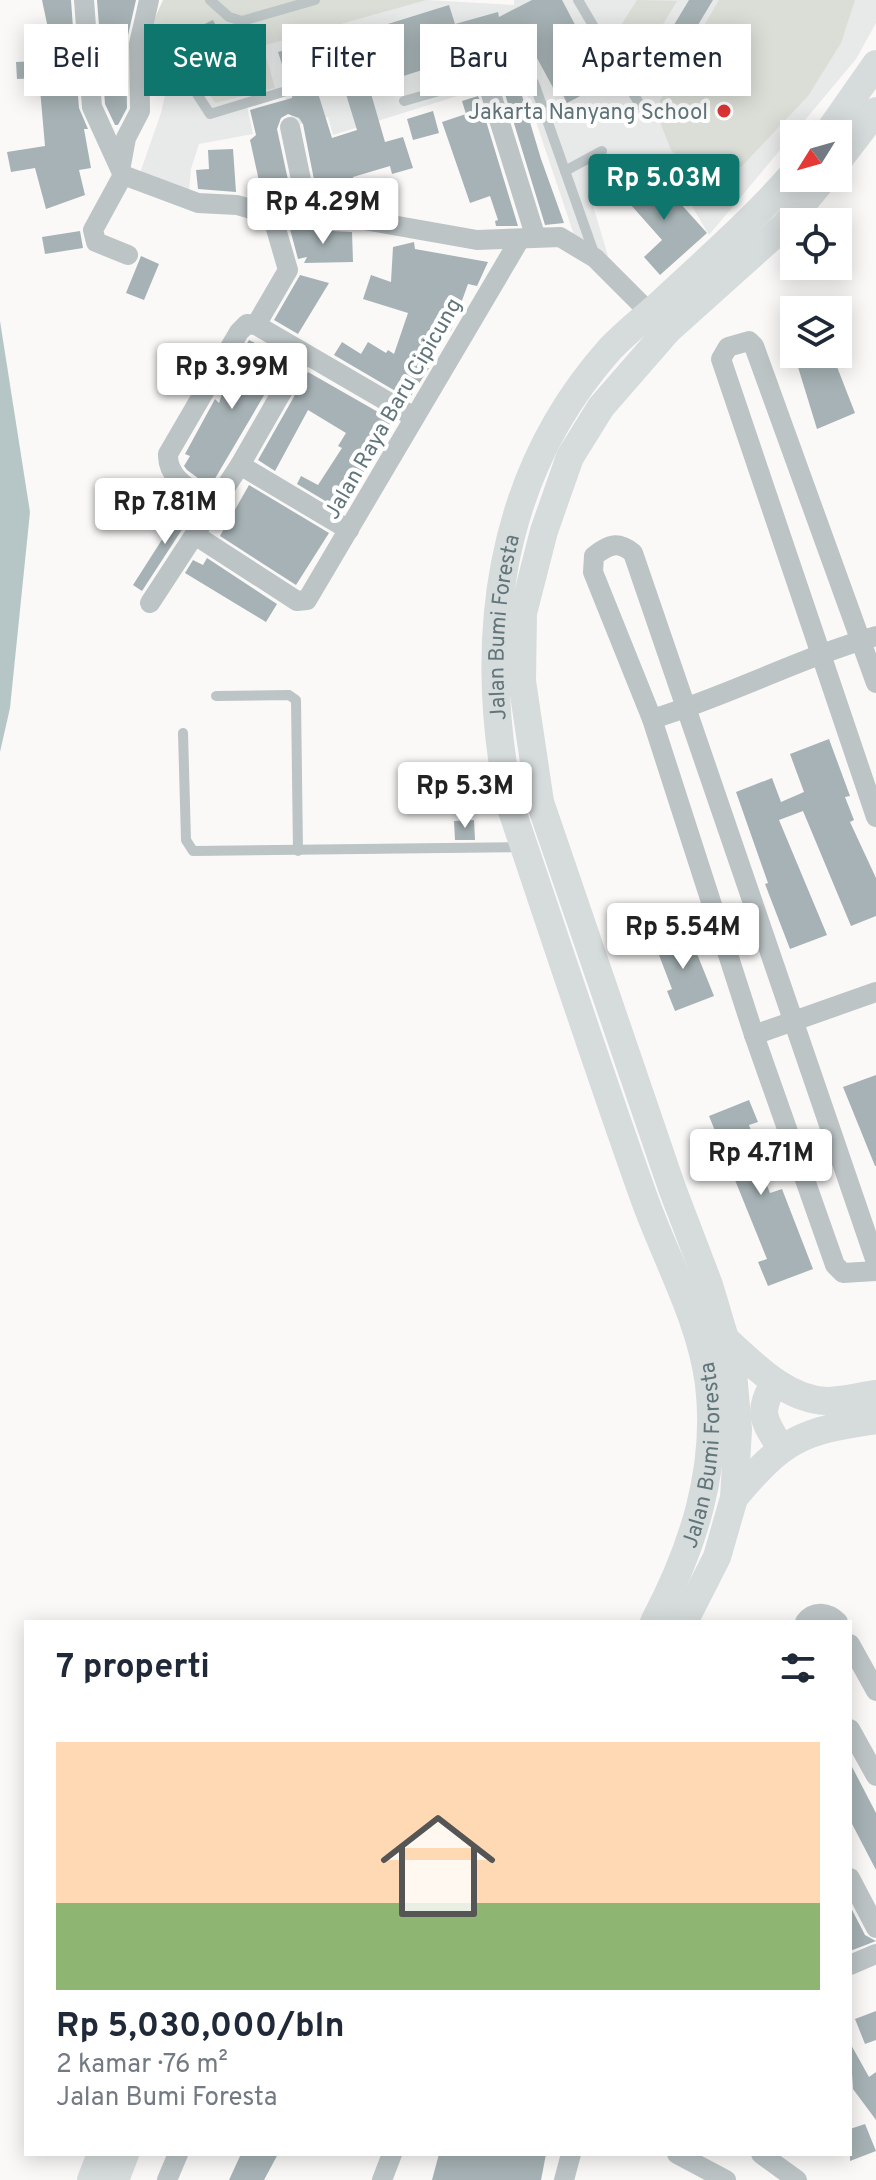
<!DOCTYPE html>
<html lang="id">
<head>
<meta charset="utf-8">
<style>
	:root { --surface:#fff; --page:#f6f6f7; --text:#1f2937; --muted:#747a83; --line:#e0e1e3; --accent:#0f766e }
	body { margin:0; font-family:Overpass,sans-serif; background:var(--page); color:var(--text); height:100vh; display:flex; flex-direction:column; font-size:30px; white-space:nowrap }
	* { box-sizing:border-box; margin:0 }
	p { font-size:26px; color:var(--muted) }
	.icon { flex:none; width:44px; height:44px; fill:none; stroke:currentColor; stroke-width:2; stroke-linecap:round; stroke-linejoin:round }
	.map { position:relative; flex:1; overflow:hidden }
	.drawer { position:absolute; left:24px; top:1620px; width:828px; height:536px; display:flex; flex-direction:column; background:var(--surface); border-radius:0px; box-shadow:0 4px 20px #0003 }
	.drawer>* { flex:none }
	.guide { position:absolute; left:24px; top:24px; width:828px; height:72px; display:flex; gap:16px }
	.needle { width:52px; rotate:233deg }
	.tools { position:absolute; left:780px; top:120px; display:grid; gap:16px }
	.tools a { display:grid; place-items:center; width:72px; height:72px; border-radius:0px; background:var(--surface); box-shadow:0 4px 20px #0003; font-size:40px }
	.price { position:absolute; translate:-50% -68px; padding:0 18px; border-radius:8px; background:#fff; color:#222; font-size:26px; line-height:52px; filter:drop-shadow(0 2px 4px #0008) }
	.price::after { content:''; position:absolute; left:50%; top:48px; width:24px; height:18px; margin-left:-12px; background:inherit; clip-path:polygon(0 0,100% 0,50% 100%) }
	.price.selected { background:var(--accent); color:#fff }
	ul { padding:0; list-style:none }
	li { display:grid; align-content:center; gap:16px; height:424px; padding:0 32px }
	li+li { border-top:2px solid var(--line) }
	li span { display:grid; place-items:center; height:248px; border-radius:0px; color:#555 }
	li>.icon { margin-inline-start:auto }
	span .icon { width:144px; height:144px; fill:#fffc; stroke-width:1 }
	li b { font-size:34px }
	h2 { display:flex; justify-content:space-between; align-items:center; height:96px; padding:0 32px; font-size:34px }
	.tag { padding:0 28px; border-radius:0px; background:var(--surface); box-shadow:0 4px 20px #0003; font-size:28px; line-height:72px }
	.tag.selected { background:var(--accent); color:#fff }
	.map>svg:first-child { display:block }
</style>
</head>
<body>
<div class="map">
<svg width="876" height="2180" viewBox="0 0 876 2180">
	<rect width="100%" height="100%" fill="#faf9f8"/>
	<!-- built -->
	<path fill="#e8e9e9" d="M 427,0 L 514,5 L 514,0 L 876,0 L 876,23 L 856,59 L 709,235 L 667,164 L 588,189 L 608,256 L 574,235 L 524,86 L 470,92 L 333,135 L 328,117 L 294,126 L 285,97 L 247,106 L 253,134 L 199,144 L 191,169 L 189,191 L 140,173 L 161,113 L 171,68 L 146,54 L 149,31 L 184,56 L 215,103 L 263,46 Z"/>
	<!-- green -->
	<g fill="#dbded7">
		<path d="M 163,0 L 427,0 L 263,46 L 275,88 L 215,103 L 184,56 L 149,31 Z"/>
		<path d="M 637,0 L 677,1 L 645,54 L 615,35 Z"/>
		<path d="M 719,0 L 855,0 L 841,43 L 808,96 L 742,166 L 717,175 L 689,167 L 671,150 L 660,122 L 660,100 Z"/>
	</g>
	<!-- water -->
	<path fill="#b6c6c7" d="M 0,321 L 30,512 L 10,708 L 0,752 Z"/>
	<!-- building -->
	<g fill="#a6b2b5">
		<path d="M 42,0 L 71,0 L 73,28 L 49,33 Z"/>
		<path d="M 97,0 L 136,0 L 126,44 L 127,108 L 118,125 L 115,125 L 105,104 Z"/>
		<path d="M 532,0 L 562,0 L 600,72 L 596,75 L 601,85 L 567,103 L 562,93 L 557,95 L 524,34 L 480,71 L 446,81 L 441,64 L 394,79 L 385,52 L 361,59 L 385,142 L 403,137 L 413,168 L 392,174 L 390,166 L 353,177 L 360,207 L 319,205 L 303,124 L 299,118 L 288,114 L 281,118 L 277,129 L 293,203 L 263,199 L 250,140 L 256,135 L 250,110 L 292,98 L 293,88 L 288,83 L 278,52 L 303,45 L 332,138 L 357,130 L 330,42 L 449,5 L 455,24 L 498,12 L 499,17 Z"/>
		<path d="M 689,0 L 713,0 L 666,78 L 648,68 Z"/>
		<path d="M 213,20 L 231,55 L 214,64 L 196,28 Z"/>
		<path d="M 75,59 L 79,108 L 88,129 L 84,129 L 91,168 L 79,170 L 85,195 L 46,209 L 35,168 L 11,172 L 7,152 L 45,146 L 39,78 L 17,79 L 16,62 Z"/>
		<path d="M 520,89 L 541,159 L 564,223 L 545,225 L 505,94 Z"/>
		<path d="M 478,96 L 479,98 L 518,226 L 496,226 L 495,221 L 498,220 L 490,196 L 470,203 L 442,122 L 466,114 L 462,101 Z"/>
		<path d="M 433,111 L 439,133 L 413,140 L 407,119 Z"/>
		<path d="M 233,149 L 236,192 L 198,189 L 196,170 L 209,169 L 208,150 Z"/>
		<path d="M 651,171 L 707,233 L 660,275 L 644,257 L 662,240 L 623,196 Z"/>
		<path d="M 290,229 L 352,232 L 353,262 L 304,263 L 307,257 L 298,259 Z"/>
		<path d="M 80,231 L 83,248 L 45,254 L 42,237 Z"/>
		<path d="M 414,242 L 415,249 L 488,262 L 477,286 L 468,284 L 451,331 L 438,327 L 423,365 L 429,368 L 409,399 L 334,355 L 342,342 L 361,354 L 368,342 L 386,353 L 388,350 L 394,354 L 408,313 L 363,299 L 371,275 L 391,282 L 393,247 Z"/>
		<path d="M 141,256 L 159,264 L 144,300 L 126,293 Z"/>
		<path d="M 300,275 L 329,283 L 298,334 L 274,320 Z"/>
		<path d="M 249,340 L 286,358 L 210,487 L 187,470 L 184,466 L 190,456 L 185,454 L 215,399 L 219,403 L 228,376 Z"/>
		<path d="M 794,354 L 832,354 L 855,413 L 817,429 Z"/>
		<path d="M 308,372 L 392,420 L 342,511 L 297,484 L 301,476 L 318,485 L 342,448 L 338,446 L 346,433 L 308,410 L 275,471 L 258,460 Z"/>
		<path d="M 249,485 L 329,533 L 296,585 L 220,536 Z"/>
		<path d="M 186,502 L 196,508 L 142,591 L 133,585 Z"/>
		<path d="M 207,558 L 277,604 L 266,622 L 185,573 L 193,560 L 203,565 Z"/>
		<path d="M 829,739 L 850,796 L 845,797 L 854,820 L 850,822 L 876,878 L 876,916 L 851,926 L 803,811 L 779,820 L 827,935 L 790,949 L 765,884 L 768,883 L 736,792 L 772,778 L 781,802 L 804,792 L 790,754 Z"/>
		<path d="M 474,820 L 475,840 L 455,840 L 454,821 Z"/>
		<path d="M 687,929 L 714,996 L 675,1011 L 667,991 L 672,989 L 654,942 Z"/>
		<path d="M 876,1075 L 876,1166 L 875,1166 L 843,1087 Z"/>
		<path d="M 749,1100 L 758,1122 L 749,1125 L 762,1159 L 757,1161 L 770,1193 L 782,1189 L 813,1269 L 768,1286 L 758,1262 L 767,1259 L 709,1116 Z"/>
		<path d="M 850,1763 L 876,1813 L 876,1870 L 850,1820 Z"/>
		<path d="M 850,1906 L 865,1935 L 876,1941 L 850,1951 Z"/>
		<path d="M 876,2011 L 876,2040 L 865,2044 L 855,2019 Z"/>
		<path d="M 850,2043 L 869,2077 L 876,2072 L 876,2120 L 853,2089 Z"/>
		<path d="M 865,2124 L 876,2151 L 850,2161 L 850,2129 Z"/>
		<path d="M 241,2154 L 278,2154 L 264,2180 L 229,2180 Z"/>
		<path d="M 439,2154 L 546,2154 L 541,2180 L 432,2180 Z"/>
	</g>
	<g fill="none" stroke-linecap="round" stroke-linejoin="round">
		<!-- lane -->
		<g stroke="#bcc4c6" stroke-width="10">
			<path d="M 210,0 L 229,17 L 242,21 L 315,0"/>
			<path d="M 578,0 L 640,105"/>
			<path d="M 139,44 L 177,63 L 210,114 L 286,91"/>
			<path d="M 404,101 L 513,70 L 526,73 L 534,83 L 595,256"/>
			<path d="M 565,171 L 602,151"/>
			<path d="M 216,696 L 289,695 L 296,700 L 298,851"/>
			<path d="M 183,733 L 186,840 L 193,851 L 522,847"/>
		</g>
		<!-- street -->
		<g stroke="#bcc4c6" stroke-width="20">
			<path d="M 84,0 L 92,107 L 123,175 L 198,203 L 237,205 L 272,215 L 364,220 L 477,240 L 560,237 L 595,258 L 650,313"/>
			<path d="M 491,94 L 535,235"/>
			<path d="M 290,127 L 309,218"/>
			<path d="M 121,165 L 126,138 L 140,111 L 139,44 L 149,0"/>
			<path d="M 123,175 L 93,230 L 96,242 L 128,255"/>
			<path d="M 256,325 L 288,270 L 272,215"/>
			<path d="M 240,465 L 349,530"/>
			<path d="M 215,505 C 195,491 167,481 168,454 L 239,332 L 247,324 L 256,325 L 414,417"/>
			<path d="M 195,535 L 297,601 L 307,600 L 520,239"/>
			<path d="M 150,603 L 240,465 L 303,355"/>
			<path d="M 876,683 L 754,346 L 749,341 L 728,347 L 721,359 L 876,817"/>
			<path d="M 652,719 C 728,696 799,658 876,636"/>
			<path d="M 754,1035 L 876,992"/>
			<path d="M 876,1262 L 633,553 C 618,541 609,544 594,556 L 593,572 L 652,719 L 754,1035 L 835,1265 L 843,1273 L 876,1271"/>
			<path d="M 805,1622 C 814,1610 828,1612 838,1622"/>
			<path d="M 850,1644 L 876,1691"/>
			<path d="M 850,1729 L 876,1776"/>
			<path d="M 850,1878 L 876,1928"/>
			<path d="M 850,1965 L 876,1954"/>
			<path d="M 677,2154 L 726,2180"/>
			<path d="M 761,2154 L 797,2180"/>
			<path d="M 167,2180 L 178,2154"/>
			<path d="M 382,2180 L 392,2154"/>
			<path d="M 564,2180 L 571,2154"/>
		</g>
		<!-- secondary -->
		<g stroke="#d6dbdc" stroke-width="28">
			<path d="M 827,134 L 876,64"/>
			<path d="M 838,161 L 876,111"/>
			<path d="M 725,1339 C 753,1364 785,1399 826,1401 C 842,1401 860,1396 876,1394"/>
			<path d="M 775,1382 C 757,1412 763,1420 781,1448"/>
			<path d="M 734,1498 C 783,1439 801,1431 876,1420"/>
			<path id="s1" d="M 654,1622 C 693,1548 719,1469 709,1384 C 700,1317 665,1258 643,1195 C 597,1066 554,935 510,805 C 477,642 496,477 610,349 C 625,333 643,319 660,304 C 706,261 753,220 794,173"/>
			<path d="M 684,1622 L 717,1557 L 734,1498 L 738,1429 L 732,1362 L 709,1285 L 672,1188 L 540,802 L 522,681 L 523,613 L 544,531 L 570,457 L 601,407 L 668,330 L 784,226 L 824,178"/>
			<path d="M 91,2180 L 101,2154"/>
			<path d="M 115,2180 L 125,2154"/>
		</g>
	</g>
	<!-- markers -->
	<circle fill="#dd3434" stroke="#fff" stroke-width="3" cx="724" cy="111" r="8"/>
	<g text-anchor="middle" stroke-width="8" stroke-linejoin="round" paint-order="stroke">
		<!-- poi labels -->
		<g font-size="22" fill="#61767b" stroke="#fff" text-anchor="end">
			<text x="708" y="119">Jakarta Nanyang School</text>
		</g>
		<!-- street labels -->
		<g font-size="22" fill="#61767b" stroke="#fff">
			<text transform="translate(392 408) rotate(-60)" y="8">Jalan Raya Baru Cipicung</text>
			<text dy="8" stroke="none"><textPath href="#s1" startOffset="1040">Jalan Bumi Foresta</textPath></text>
			<text dy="8" stroke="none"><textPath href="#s1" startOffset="176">Jalan Bumi Foresta</textPath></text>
		</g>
	</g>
</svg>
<div class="tools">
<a><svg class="needle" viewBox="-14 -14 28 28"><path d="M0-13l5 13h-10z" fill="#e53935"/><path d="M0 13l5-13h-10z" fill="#747a83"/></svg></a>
<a><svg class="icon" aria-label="locate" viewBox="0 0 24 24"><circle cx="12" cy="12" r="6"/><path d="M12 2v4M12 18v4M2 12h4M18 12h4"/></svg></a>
<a><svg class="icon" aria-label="layers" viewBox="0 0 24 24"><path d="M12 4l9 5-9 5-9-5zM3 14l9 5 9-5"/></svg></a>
</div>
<b class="price selected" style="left:664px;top:222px">Rp 5.03M</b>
<b class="price" style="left:323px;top:246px">Rp 4.29M</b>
<b class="price" style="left:232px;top:411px">Rp 3.99M</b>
<b class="price" style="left:165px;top:546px">Rp 7.81M</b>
<b class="price" style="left:465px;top:830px">Rp 5.3M</b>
<b class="price" style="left:683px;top:971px">Rp 5.54M</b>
<b class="price" style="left:761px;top:1197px">Rp 4.71M</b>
<div class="guide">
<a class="tag">Beli</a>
<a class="tag selected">Sewa</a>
<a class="tag">Filter</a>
<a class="tag">Baru</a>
<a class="tag">Apartemen</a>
</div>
<section class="drawer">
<h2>7 properti<svg class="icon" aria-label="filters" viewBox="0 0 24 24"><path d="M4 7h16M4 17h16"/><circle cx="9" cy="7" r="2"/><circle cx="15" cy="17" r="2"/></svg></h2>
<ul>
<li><span style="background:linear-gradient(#ffd9b3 65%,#8fb573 0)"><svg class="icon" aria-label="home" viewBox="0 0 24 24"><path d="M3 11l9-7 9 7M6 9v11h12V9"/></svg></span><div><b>Rp 5,030,000/bln</b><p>2 kamar · 76 m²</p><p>Jalan Bumi Foresta</p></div></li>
</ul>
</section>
</div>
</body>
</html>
